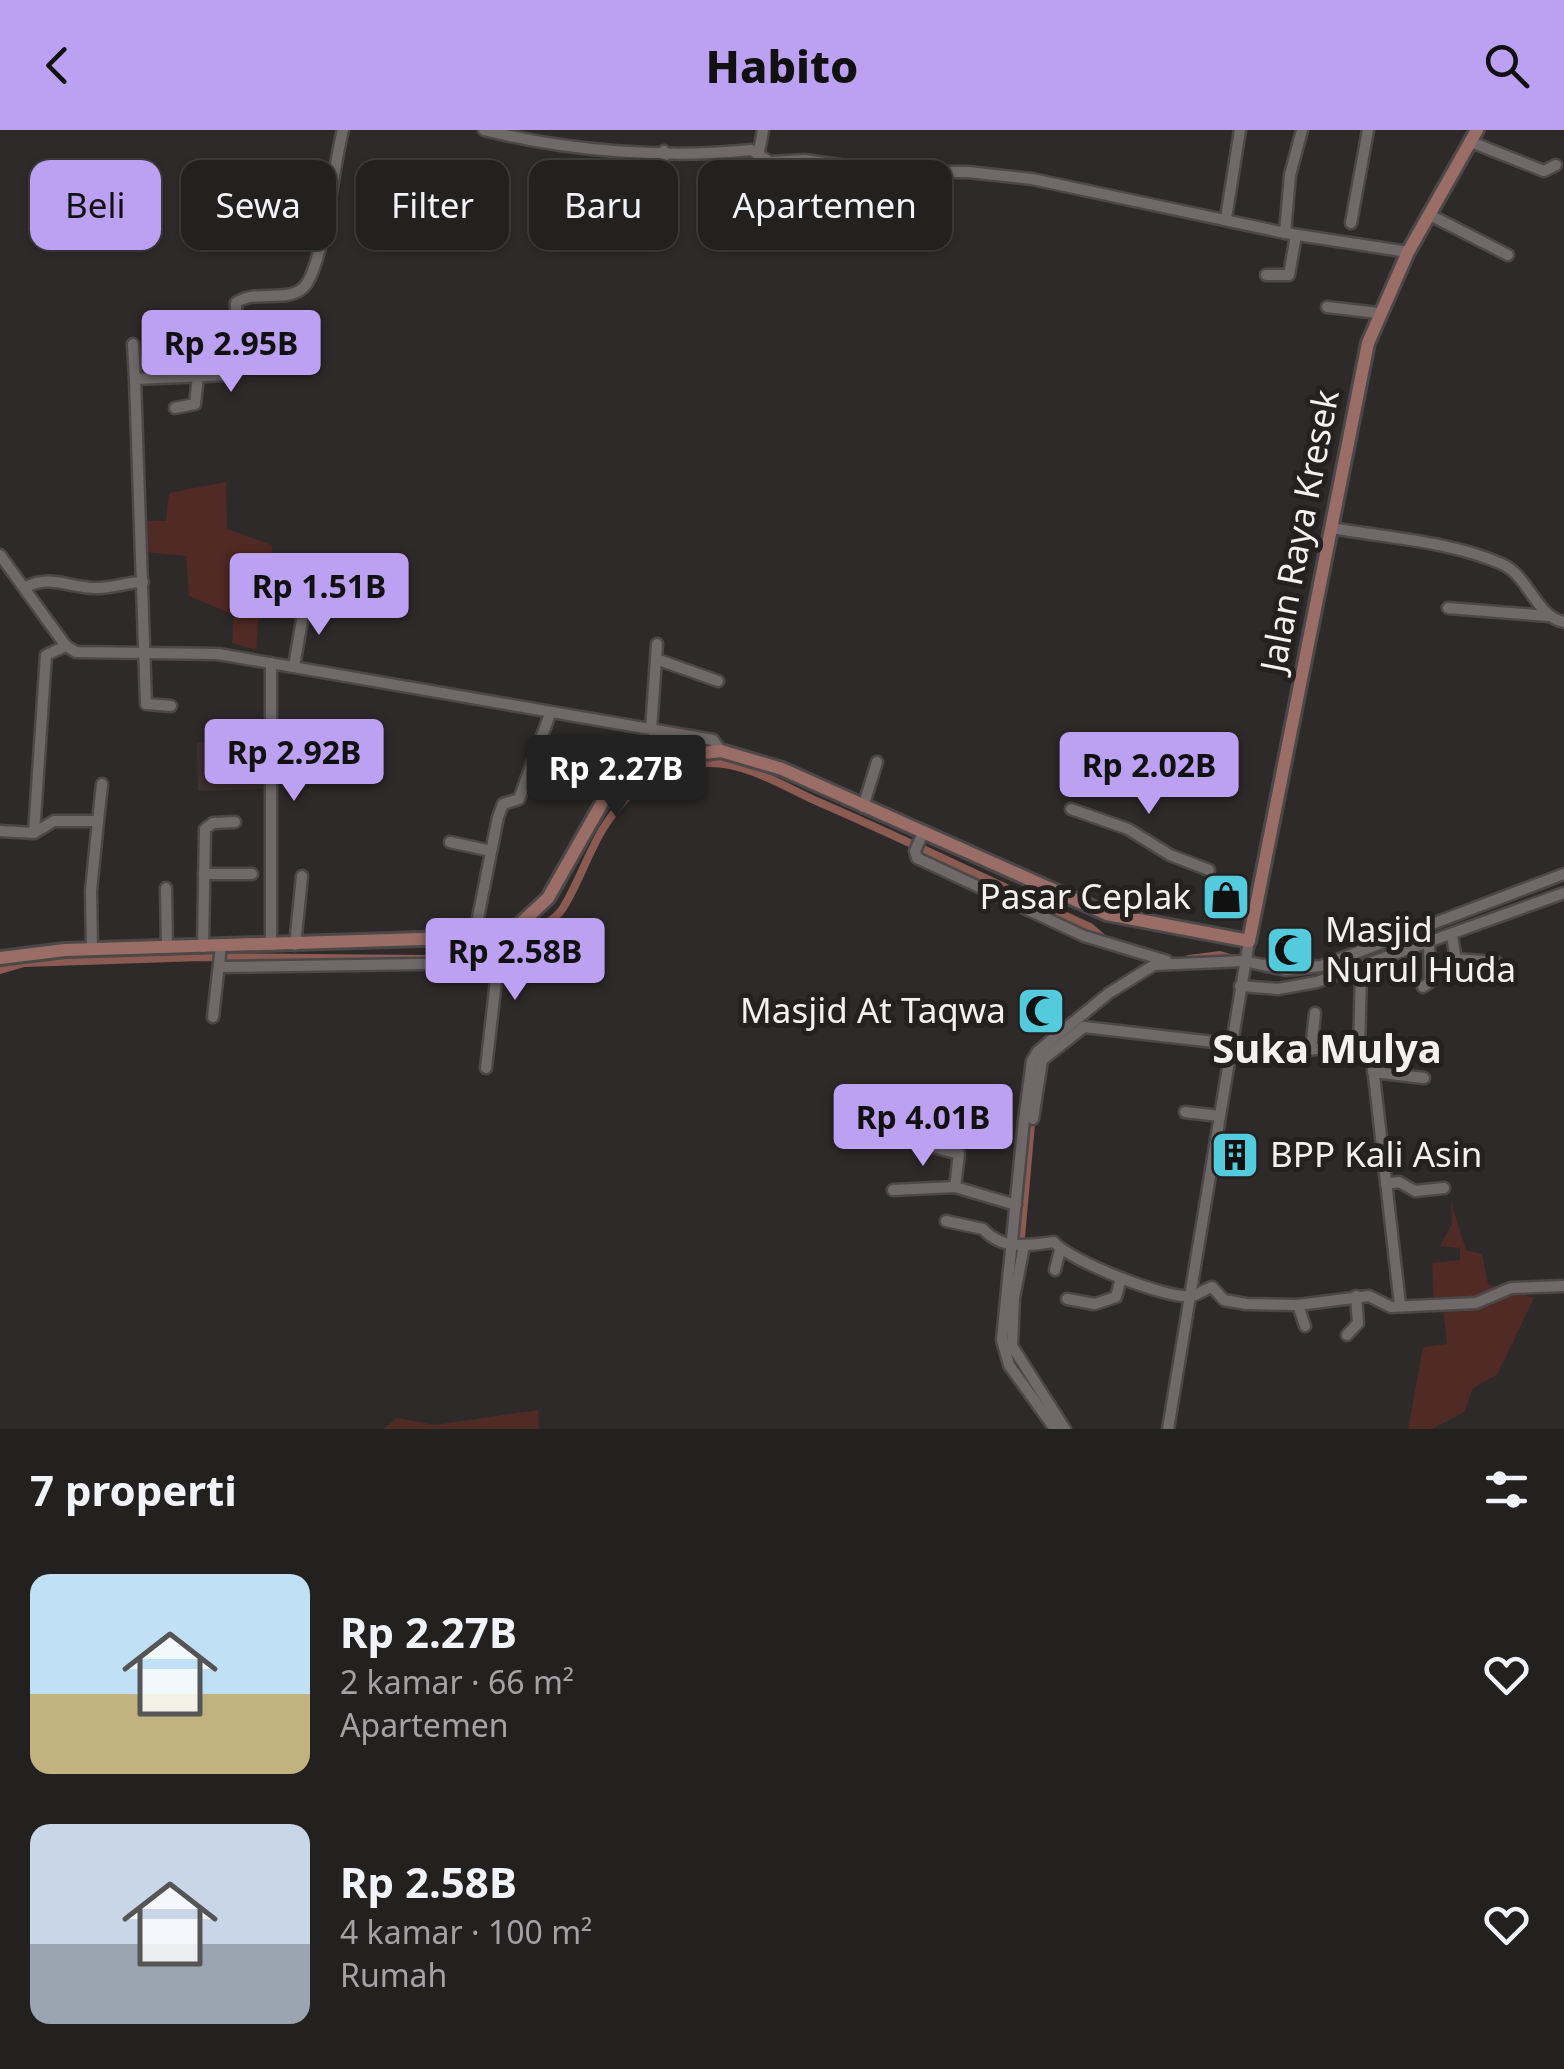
<!DOCTYPE html>
<html lang="id">
<head>
<meta charset="utf-8">
<style>
	:root { --surface:#232020; --page:#2b2829; --text:#f1f3f6; --muted:#a3a3a5; --line:#403e3e; --accent:#bca0f2 }
	body { margin:0; font-family:"Noto Sans",sans-serif; background:var(--page); color:var(--text); height:100vh; display:flex; flex-direction:column; font-size:38px; white-space:nowrap }
	* { box-sizing:border-box; margin:0 }
	p { font-size:32px; color:var(--muted) }
	.icon { flex:none; width:55px; height:55px; fill:none; stroke:currentColor; stroke-width:2; stroke-linecap:round; stroke-linejoin:round }
	.map { position:relative; height:1299px; overflow:hidden }
	.panel { display:flex; flex-direction:column; background:var(--surface); flex:1 }
	.panel>* { flex:none }
	.top-card { position:absolute; left:30px; top:30px; width:1000px; height:90px; display:flex; gap:20px }
	.price { position:absolute; translate:-50% -85px; padding:0 22px; border-radius:10px; background:var(--accent); color:#111; font-size:32px; line-height:65px; filter:drop-shadow(0 2px 5px #0008) }
	.price::after { content:''; position:absolute; left:50%; top:60px; width:30px; height:22px; margin-left:-15px; background:inherit; clip-path:polygon(0 0,100% 0,50% 100%) }
	.price.selected { background:#222; color:#fff }
	ul { padding:0; list-style:none }
	li { display:flex; align-items:center; gap:30px; height:250px; padding:0 30px }
	li span { display:grid; place-items:center; flex:none; width:280px; height:200px; border-radius:20px; color:#555 }
	li>.icon { margin-inline-start:auto }
	span .icon { width:120px; height:120px; fill:#fffc; stroke-width:1 }
	li b { font-size:42px }
	h2 { display:flex; justify-content:space-between; align-items:center; height:120px; padding:0 30px; font-size:42px }
	.chip { padding:0 35px; border-radius:20px; background:var(--surface); box-shadow:0 2px 8px #0004,0 0 0 2px var(--line); font-size:35px; line-height:90px }
	.chip.selected { background:var(--accent); color:#111 }
	header { display:flex; justify-content:space-between; align-items:center; height:130px; padding:0 30px; background:var(--accent); color:#111; font-size:45px; font-weight:800 }
	.map>svg:first-child { display:block }
</style>
</head>
<body>
<header><svg class="icon" aria-label="back" viewBox="0 0 24 24"><path d="M15 5l-7 7 7 7"/></svg>Habito<svg class="icon" aria-label="search" viewBox="0 0 24 24"><circle cx="10" cy="10" r="6"/><path d="M15 15l6 6"/></svg></header>
<div class="map">
<svg width="1564" height="1299" viewBox="0 0 1564 1299">
	<rect width="100%" height="100%" fill="#2f2a2a"/>
	<!-- built -->
	<path fill="#3e3230" d="M 265,610 L 267,659 L 198,661 L 197,612 Z"/>
	<!-- green -->
	<g fill="#502a24">
		<path d="M 226,352 L 227,399 L 272,415 L 274,449 L 292,455 L 287,489 L 259,481 L 256,520 L 232,513 L 234,485 L 189,466 L 186,426 L 145,422 L 145,391 L 166,391 L 169,363 Z"/>
		<path d="M 1451,1072 L 1466,1120 L 1482,1124 L 1488,1154 L 1534,1168 L 1497,1245 L 1473,1258 L 1464,1282 L 1432,1299 L 1408,1299 L 1423,1217 L 1447,1214 L 1443,1179 L 1434,1179 L 1432,1133 L 1460,1130 L 1460,1118 L 1440,1116 L 1452,1094 Z"/>
		<path d="M 538,1280 L 539,1299 L 383,1299 L 397,1288 L 435,1295 Z"/>
	</g>
	<g fill="none" stroke-linecap="round" stroke-linejoin="round">
		<!-- canal -->
		<g stroke="#8b5a52" stroke-width="8">
			<path d="M 463,829 C 487,824 551,798 563,778 C 579,752 588,723 604,697 C 629,658 660,634 708,633 C 744,632 782,655 814,670 C 907,710 998,755 1090,797 L 1105,810"/>
			<path d="M 1189,829 L 1220,825 L 1234,829"/>
			<path d="M 0,840 L 24,833 L 202,827 L 429,829"/>
			<path d="M 1020,1119 L 1032,983"/>
		</g>
		<!-- minor casing -->
		<g stroke="#4c4847" stroke-width="15">
			<g id="minor">
				<path d="M 484,0 C 568,21 666,29 751,20 L 770,32 L 805,30 L 887,42 L 968,42 L 1032,49 L 1285,103 L 1408,122"/>
				<path d="M 1471,12 L 1544,41 L 1556,35"/>
				<path d="M 758,27 L 763,0"/>
				<path d="M 659,63 L 664,21"/>
				<path d="M 1430,85 L 1508,125"/>
				<path d="M 1226,88 L 1240,0"/>
				<path d="M 1351,93 L 1368,0"/>
				<path d="M 1285,103 L 1290,45 L 1302,0"/>
				<path d="M 1266,145 L 1289,145 L 1296,105"/>
				<path d="M 1327,177 L 1378,183"/>
				<path d="M 133,214 L 135,249"/>
				<path d="M 175,278 L 195,274 L 198,246"/>
				<path d="M 1332,398 C 1387,408 1450,411 1502,434 C 1529,446 1536,487 1564,492"/>
				<path d="M 0,425 L 66,516 L 76,522 L 218,524 L 713,610 L 721,621"/>
				<path d="M 26,457 C 50,444 70,458 96,458 C 111,459 126,452 143,452"/>
				<path d="M 1448,478 L 1548,486"/>
				<path d="M 656,529 L 718,551"/>
				<path d="M 271,533 L 271,815"/>
				<path d="M 294,536 L 305,473"/>
				<path d="M 171,576 L 146,574 L 135,249 L 229,245 L 236,231 L 236,173 C 254,159 286,173 303,158 C 323,141 334,31 343,0"/>
				<path d="M 651,600 L 657,514"/>
				<path d="M 570,653 L 606,666"/>
				<path d="M 863,677 L 877,632"/>
				<path d="M 1071,679 L 1128,699 L 1170,725 L 1209,740"/>
				<path d="M 98,691 L 102,654"/>
				<path d="M 0,701 L 34,703 L 54,691 L 98,691 L 91,761 L 92,820"/>
				<path d="M 34,703 L 46,525 L 66,516"/>
				<path d="M 923,703 L 915,721 L 917,728 L 1084,806 L 1167,831"/>
				<path d="M 450,712 L 491,721"/>
				<path d="M 204,744 L 252,744"/>
				<path d="M 166,758 L 167,818"/>
				<path d="M 519,795 L 537,825"/>
				<path d="M 1452,806 L 1456,829 L 1496,832"/>
				<path d="M 474,808 L 498,687 L 503,674 L 519,669 L 550,584"/>
				<path d="M 480,808 L 487,831 L 497,842 L 486,938"/>
				<path d="M 295,815 L 302,746"/>
				<path d="M 203,817 L 205,699 L 213,693 L 235,692"/>
				<path d="M 222,837 L 489,833"/>
				<path d="M 1240,856 L 1278,859 L 1317,852 L 1564,763"/>
				<path d="M 1423,857 L 1430,852 L 1429,814"/>
				<path d="M 213,887 L 221,816"/>
				<path d="M 1230,919 L 1323,919 L 1372,928 L 1400,1175"/>
				<path d="M 1311,920 L 1315,883"/>
				<path d="M 1359,923 L 1361,839"/>
				<path d="M 1373,942 L 1424,948"/>
				<path d="M 910,982 L 908,1010 L 959,1024 L 955,1057 L 1016,1075"/>
				<path d="M 1185,982 L 1219,986"/>
				<path d="M 1033,989 L 1042,930 L 1084,897 L 1231,914"/>
				<path d="M 1386,1054 L 1399,1052 L 1415,1061 L 1444,1058"/>
				<path d="M 893,1060 L 955,1057"/>
				<path d="M 946,1091 L 983,1099 C 1002,1120 1026,1116 1054,1112 C 1068,1130 1168,1170 1191,1166 C 1198,1165 1205,1159 1212,1157 L 1224,1170 L 1246,1174 L 1298,1175 L 1369,1166 L 1391,1177 L 1476,1173 L 1511,1158 L 1564,1156"/>
				<path d="M 1024,1116 L 1014,1168 L 1012,1216 L 1065,1299"/>
				<path d="M 1055,1140 L 1060,1120"/>
				<path d="M 1067,1169 L 1095,1174 L 1116,1167 L 1121,1148"/>
				<path d="M 1298,1175 L 1305,1196"/>
				<path d="M 1347,1205 L 1358,1193 L 1356,1166"/>
				<path d="M 1055,1299 L 1009,1235 L 1002,1210 L 1024,990 L 1032,931 L 1038,921 L 1109,863 L 1154,835 L 1244,831 L 1286,840 L 1321,836 L 1564,744"/>
				<path d="M 1168,1299 L 1249,811"/>
			</g>
		</g>
		<!-- major casing -->
		<g stroke="#4c4847" stroke-width="18">
			<path id="major" d="M 0,828 L 65,820 L 486,807 L 519,795 L 548,768 L 606,666 L 628,645 L 662,628 L 721,621 L 782,639 L 1107,784 L 1249,811 L 1368,213 L 1408,122 L 1477,0"/>
		</g>
		<!-- minor -->
		<use href="#minor" stroke="#6f6a69" stroke-width="10"/>
		<!-- major -->
		<use href="#major" stroke="#9a6d67" stroke-width="12"/>
	</g>
	<!-- icons -->
	<defs>
		<g id="shop-square" transform="scale(2.5)"><rect x="-9" y="-9" width="18" height="18" rx="4" fill="#54cadd" stroke="#252120"/><path d="M-5-2.5h2.3a2.7 3.5 0 0 1 5.4 0H5L5.5 6h-11ZM-1.5-2.5h3a1.5 2.3 0 0 0-3 0Z" fill="#111"/></g>
		<g id="mosque-square" transform="scale(2.5)"><rect x="-9" y="-9" width="18" height="18" rx="4" fill="#54cadd" stroke="#252120"/><path d="M3.5-4.9A6 6 0 1 0 3.5 4.9A5 5 0 1 1 3.5-4.9Z" fill="#111"/></g>
		<g id="building-square" transform="scale(2.5)"><rect x="-9" y="-9" width="18" height="18" rx="4" fill="#54cadd" stroke="#252120"/><path d="M-4-6H4V6H1V3H-1V6H-4ZM-2.5-4.3h1.7v1.8h-1.7ZM.8-4.3h1.7v1.8H.8ZM-2.5-1h1.7V.8h-1.7ZM.8-1h1.7V.8H.8Z" fill="#111"/></g>
	</defs>
	<g fill-rule="evenodd">
		<use href="#shop-square" x="1226" y="767"/>
		<use href="#mosque-square" x="1290" y="820"/>
		<use href="#mosque-square" x="1041" y="881"/>
		<use href="#building-square" x="1235" y="1025"/>
	</g>
	<g text-anchor="middle" stroke-width="10" stroke-linejoin="round" paint-order="stroke">
		<!-- street labels -->
		<g font-size="35" fill="#f4f1f0" stroke="#252120">
			<text transform="translate(1300 401) rotate(-79)" y="12">Jalan Raya Kresek</text>
		</g>
		<!-- poi labels -->
		<g font-size="35" fill="#f4f1f0" stroke="#252120" text-anchor="end">
			<text x="1191" y="779">Pasar Ceplak</text>
			<text x="1325" y="812" text-anchor="start">Masjid<tspan x="1325" dy="40">Nurul Huda</tspan></text>
			<text x="1006" y="893">Masjid At Taqwa</text>
			<text x="1270" y="1037" text-anchor="start">BPP Kali Asin</text>
		</g>
		<!-- quarter labels -->
		<g font-size="40" font-weight="bold" fill="#f4f1f0" stroke="#252120">
			<text x="1327" y="933">Suka Mulya</text>
		</g>
	</g>
</svg>
<b class="price" style="left:231px;top:265px">Rp 2.95B</b>
<b class="price" style="left:319px;top:508px">Rp 1.51B</b>
<b class="price" style="left:294px;top:674px">Rp 2.92B</b>
<b class="price" style="left:1149px;top:687px">Rp 2.02B</b>
<b class="price selected" style="left:616px;top:690px">Rp 2.27B</b>
<b class="price" style="left:515px;top:873px">Rp 2.58B</b>
<b class="price" style="left:923px;top:1039px">Rp 4.01B</b>
<div class="top-card">
<a class="chip selected">Beli</a>
<a class="chip">Sewa</a>
<a class="chip">Filter</a>
<a class="chip">Baru</a>
<a class="chip">Apartemen</a>
</div>
</div>
<section class="panel">
<h2>7 properti<svg class="icon" aria-label="filters" viewBox="0 0 24 24"><path d="M4 7h16M4 17h16"/><circle cx="9" cy="7" r="2"/><circle cx="15" cy="17" r="2"/></svg></h2>
<ul>
<li><span style="background:linear-gradient(#bfe0f5 60%,#c2b280 0)"><svg class="icon" aria-label="home" viewBox="0 0 24 24"><path d="M3 11l9-7 9 7M6 9v11h12V9"/></svg></span><div><b>Rp 2.27B</b><p>2 kamar · 66 m²</p><p>Apartemen</p></div><svg class="icon" aria-label="heart" viewBox="0 0 24 24"><path d="M12 20l-8-8c-3-5 5-10 8-4 3-6 11-1 8 4z"/></svg></li>
<li><span style="background:linear-gradient(#c9d6e8 60%,#9aa5b1 0)"><svg class="icon" aria-label="home" viewBox="0 0 24 24"><path d="M3 11l9-7 9 7M6 9v11h12V9"/></svg></span><div><b>Rp 2.58B</b><p>4 kamar · 100 m²</p><p>Rumah</p></div><svg class="icon" aria-label="heart" viewBox="0 0 24 24"><path d="M12 20l-8-8c-3-5 5-10 8-4 3-6 11-1 8 4z"/></svg></li>
</ul>
</section>
</body>
</html>
